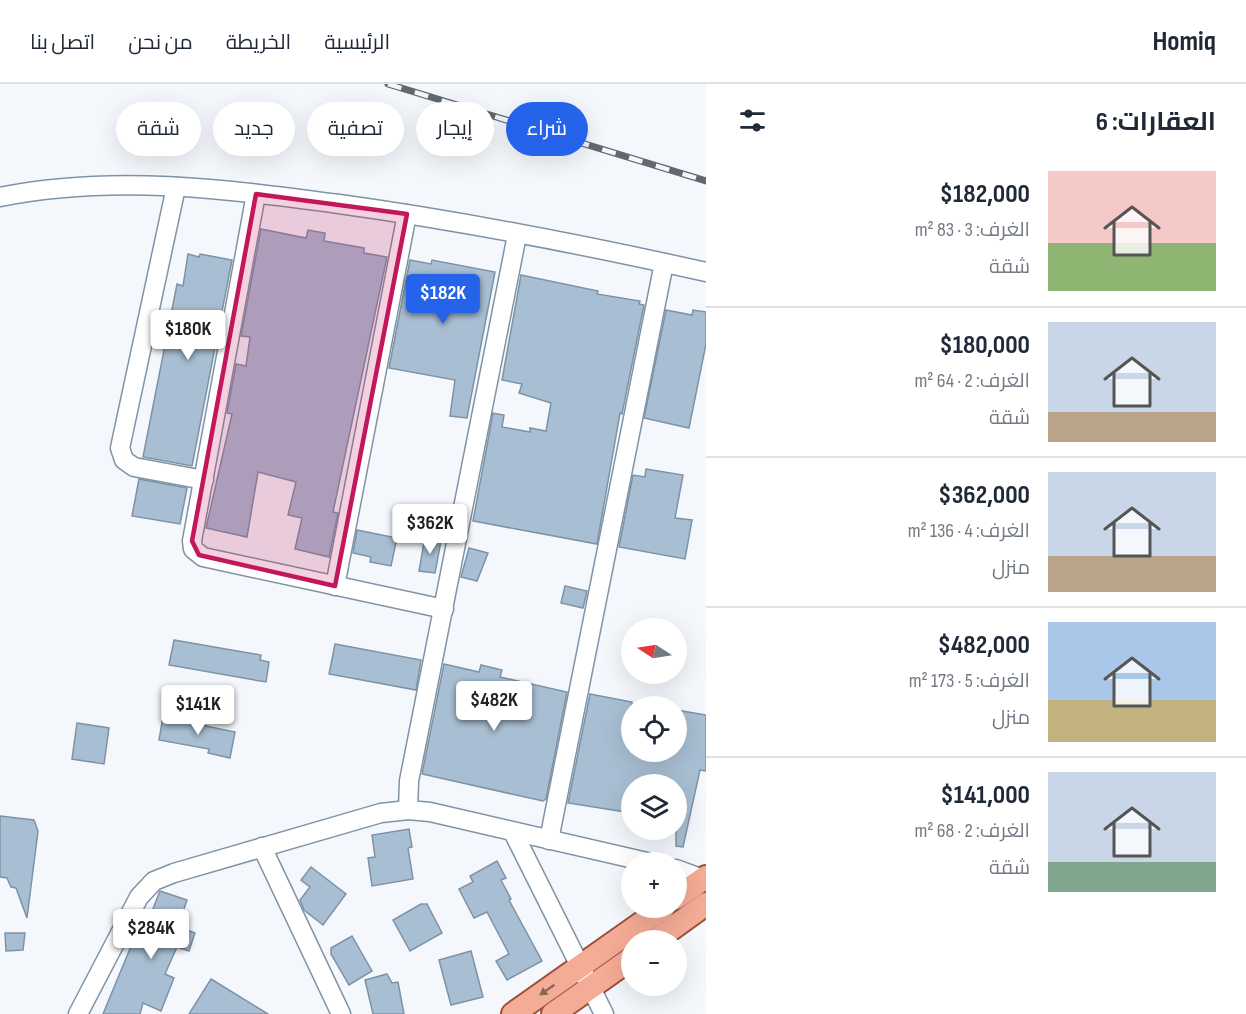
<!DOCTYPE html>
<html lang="ar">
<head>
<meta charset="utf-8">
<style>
	:root { --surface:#fff; --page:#f2f2f3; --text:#1f2937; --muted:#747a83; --line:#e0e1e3; --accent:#2563eb }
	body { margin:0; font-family:"Sofia Sans Condensed",Cairo,sans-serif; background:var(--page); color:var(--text); direction:rtl; height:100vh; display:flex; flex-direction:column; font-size:22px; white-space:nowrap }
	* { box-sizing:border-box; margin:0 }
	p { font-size:20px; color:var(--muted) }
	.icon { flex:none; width:33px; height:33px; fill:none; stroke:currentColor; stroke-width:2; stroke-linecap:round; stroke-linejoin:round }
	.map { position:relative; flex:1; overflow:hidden; direction:ltr }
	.panel { display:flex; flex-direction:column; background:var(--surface); width:540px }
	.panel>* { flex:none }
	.top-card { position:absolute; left:18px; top:18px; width:570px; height:54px; direction:rtl; display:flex; gap:12px }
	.needle { width:39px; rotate:282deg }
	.controls { position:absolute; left:621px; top:534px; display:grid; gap:12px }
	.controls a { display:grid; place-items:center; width:66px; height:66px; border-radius:50%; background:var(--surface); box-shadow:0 6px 24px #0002; font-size:30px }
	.price { position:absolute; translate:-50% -51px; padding:0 14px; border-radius:6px; background:#fff; color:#222; font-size:20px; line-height:39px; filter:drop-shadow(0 2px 3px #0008) }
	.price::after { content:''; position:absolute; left:50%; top:36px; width:18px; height:14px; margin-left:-9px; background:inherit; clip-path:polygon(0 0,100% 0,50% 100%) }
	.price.active { background:var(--accent); color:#fff }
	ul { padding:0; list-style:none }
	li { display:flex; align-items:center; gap:18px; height:150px; padding:0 30px }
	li+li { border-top:2px solid var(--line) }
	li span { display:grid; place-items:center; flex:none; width:168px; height:120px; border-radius:0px; color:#555 }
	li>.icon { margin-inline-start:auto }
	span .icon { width:72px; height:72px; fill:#fffc; stroke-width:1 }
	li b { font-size:26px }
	h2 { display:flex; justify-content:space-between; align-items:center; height:72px; padding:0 30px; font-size:26px }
	.chip { padding:0 21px; border-radius:27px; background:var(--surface); box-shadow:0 6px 24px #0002; font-size:21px; line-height:54px }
	.chip.active { background:var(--accent); color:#fff }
	header { display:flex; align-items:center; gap:36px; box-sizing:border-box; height:84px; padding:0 30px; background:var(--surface); border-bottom:2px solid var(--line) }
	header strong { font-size:28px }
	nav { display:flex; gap:33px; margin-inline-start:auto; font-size:21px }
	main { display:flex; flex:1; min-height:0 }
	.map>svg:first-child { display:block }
</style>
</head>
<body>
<header>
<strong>Homiq</strong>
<nav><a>الرئيسية</a><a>الخريطة</a><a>من نحن</a><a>اتصل بنا</a></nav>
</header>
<main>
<section class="panel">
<h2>العقارات: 6<svg class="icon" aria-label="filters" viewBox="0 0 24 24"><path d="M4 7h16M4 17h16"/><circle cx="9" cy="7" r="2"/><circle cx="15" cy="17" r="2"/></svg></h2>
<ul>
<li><span style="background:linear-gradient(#f6c9c9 60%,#8fb573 0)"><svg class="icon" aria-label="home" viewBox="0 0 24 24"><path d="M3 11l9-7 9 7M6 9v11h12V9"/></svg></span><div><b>$182,000</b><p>الغرف: 3 · 83 m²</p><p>شقة</p></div></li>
<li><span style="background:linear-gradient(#c9d6e8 75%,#b9a48a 0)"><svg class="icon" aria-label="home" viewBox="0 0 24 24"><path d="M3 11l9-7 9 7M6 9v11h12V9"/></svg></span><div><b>$180,000</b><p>الغرف: 2 · 64 m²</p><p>شقة</p></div></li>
<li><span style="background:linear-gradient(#c9d6e8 70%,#b9a48a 0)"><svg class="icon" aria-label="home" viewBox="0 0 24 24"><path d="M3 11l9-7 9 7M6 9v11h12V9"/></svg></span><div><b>$362,000</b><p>الغرف: 4 · 136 m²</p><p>منزل</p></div></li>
<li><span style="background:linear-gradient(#a9c7e8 65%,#c2b280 0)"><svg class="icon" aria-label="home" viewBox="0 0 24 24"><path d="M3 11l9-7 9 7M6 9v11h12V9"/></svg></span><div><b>$482,000</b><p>الغرف: 5 · 173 m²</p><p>منزل</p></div></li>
<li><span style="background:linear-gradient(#c9d6e8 75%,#7fa58c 0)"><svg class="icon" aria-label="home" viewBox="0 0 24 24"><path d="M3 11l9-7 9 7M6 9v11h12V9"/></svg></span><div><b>$141,000</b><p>الغرف: 2 · 68 m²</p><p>شقة</p></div></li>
</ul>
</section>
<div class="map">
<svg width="706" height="930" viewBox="0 0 706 930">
	<rect width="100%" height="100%" fill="#f4f8fd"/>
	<!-- building -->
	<g fill="#a8bed2" stroke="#7e92a6" stroke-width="1.5">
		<path d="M 261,145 L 306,154 L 308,146 L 325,149 L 324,157 L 364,164 L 364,169 L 387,173 L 333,428 L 338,429 L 329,473 L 295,465 L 302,434 L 288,431 L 296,398 L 258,388 L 247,453 L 206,444 L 232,330 L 227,329 L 236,280 L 246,282 L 250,253 L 241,252 Z"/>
		<path d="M 188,170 L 199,173 L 200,170 L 232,176 L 192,382 L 143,373 L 177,200 L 183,202 Z"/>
		<path d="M 410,176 L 431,180 L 432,176 L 495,188 L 467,334 L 450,332 L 455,296 L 389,284 Z"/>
		<path d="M 521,191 L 598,207 L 597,210 L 640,217 L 639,220 L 644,221 L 622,330 L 620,329 L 597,460 L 473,437 L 493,329 L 504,331 L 502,343 L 530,348 L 530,344 L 546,347 L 551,319 L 519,309 L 522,300 L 502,296 Z"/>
		<path d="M 666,226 L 692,231 L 693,226 L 706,228 L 706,260 L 689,344 L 644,334 Z"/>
		<path d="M 646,385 L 683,391 L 675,434 L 692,436 L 685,475 L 619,463 L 633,391 L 645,393 Z"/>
		<path d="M 139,395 L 187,404 L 180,440 L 132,432 Z"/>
		<path d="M 357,446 L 397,454 L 391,482 L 370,478 L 371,473 L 353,469 Z"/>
		<path d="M 425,453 L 441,457 L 435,489 L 419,487 Z"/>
		<path d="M 469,464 L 488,469 L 477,497 L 461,493 Z"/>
		<path d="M 565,502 L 587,507 L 583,524 L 561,519 Z"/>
		<path d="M 174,556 L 261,571 L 260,576 L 269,578 L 266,598 L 169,581 Z"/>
		<path d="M 335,560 L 421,576 L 416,606 L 329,590 Z"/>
		<path d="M 444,580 L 479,588 L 481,581 L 502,586 L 500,593 L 567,608 L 546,715 L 543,717 L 422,690 Z"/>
		<path d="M 590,610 L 632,618 L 632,668 L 676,668 L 676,626 L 706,631 L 706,687 L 700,686 L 683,763 L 676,762 L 676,700 L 632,700 L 632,729 L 568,719 Z"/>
		<path d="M 163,633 L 235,648 L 230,674 L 208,669 L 209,665 L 159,656 Z"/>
		<path d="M 77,639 L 109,644 L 104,680 L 72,675 Z"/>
		<path d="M 0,732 L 34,736 L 38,747 L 27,834 L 16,804 L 11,803 L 7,794 L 0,793 Z"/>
		<path d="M 409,745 L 412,763 L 408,764 L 413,795 L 372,802 L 368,774 L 375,773 L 372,751 Z"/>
		<path d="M 497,777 L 506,794 L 501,796 L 511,815 L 509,816 L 542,877 L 507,896 L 496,877 L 509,870 L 487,828 L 474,834 L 459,805 L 473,798 L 470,792 Z"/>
		<path d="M 311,783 L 346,810 L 323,841 L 304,826 L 300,816 L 310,803 L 301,796 Z"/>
		<path d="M 160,807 L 187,816 L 178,843 L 195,849 L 189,867 L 177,863 L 165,890 L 174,894 L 161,927 L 143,919 L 140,930 L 103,930 L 134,855 L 140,858 Z"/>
		<path d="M 421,820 L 427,820 L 442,849 L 410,867 L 393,836 Z"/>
		<path d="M 5,849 L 25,849 L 23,866 L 6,867 Z"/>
		<path d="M 352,852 L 372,887 L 349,901 L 331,870 L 331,864 Z"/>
		<path d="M 471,867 L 483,913 L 451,921 L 439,876 Z"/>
		<path d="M 387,890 L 392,899 L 398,898 L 404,930 L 373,930 L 365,896 Z"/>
		<path d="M 211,895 L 268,930 L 189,930 Z"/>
	</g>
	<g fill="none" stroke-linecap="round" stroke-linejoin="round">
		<!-- minor casing -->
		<g stroke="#7f93a7" stroke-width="21">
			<g id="minor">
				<path d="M 176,103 L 120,364 L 124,376 L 134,383 L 204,396"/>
				<path d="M 256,110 L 192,457 L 193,465 L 203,473 L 444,525"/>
				<path d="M 0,113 C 112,90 227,105 339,120 C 462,137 585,161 706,188"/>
				<path d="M 335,502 L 407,130"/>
				<path d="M 408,726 L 409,697 L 517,151"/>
				<path d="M 513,748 L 604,930"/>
				<path d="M 549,756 L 664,179"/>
				<path d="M 262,763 L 341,930"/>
				<path d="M 676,785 L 706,796"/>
				<path d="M 78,930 L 139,813 L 154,797 L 174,789 L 381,729 L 408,726 L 430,728 L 647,778"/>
			</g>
		</g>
		<!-- major casing -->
		<g stroke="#9e503b" stroke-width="26">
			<g id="major">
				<path d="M 676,814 L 706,793"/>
				<path d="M 656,856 L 706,820"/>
				<path d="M 513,930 L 663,824"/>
				<path d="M 553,930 L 632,874"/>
			</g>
		</g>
		<!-- minor -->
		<use href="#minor" stroke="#fff" stroke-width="18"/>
		<!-- major -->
		<use href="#major" stroke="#f5ac96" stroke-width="22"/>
		<!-- rail casing -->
		<g stroke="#62686e" stroke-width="7">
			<path id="rail" d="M 388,0 L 706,97"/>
		</g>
		<!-- rail -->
		<use href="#rail" stroke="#f4f8fd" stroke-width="4.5" stroke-dasharray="14" stroke-linecap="butt"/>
	</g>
	<!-- one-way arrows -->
	<defs><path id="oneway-solid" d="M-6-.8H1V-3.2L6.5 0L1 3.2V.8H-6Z" transform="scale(1.5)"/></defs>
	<use fill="#8a655c" href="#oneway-solid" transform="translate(547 906) rotate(145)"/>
	<!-- marked area -->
	<path fill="#c2185b" fill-opacity="0.2" stroke="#c2185b" stroke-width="4.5" stroke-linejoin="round" d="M 256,110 L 407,130 L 335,502 L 199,471 L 192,457 Z"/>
</svg>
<div class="controls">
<a><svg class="needle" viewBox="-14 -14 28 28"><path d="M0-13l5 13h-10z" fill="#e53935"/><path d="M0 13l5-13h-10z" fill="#747a83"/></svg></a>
<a><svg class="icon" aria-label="locate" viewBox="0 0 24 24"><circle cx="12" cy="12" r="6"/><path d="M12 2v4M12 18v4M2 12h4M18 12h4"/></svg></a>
<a><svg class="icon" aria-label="layers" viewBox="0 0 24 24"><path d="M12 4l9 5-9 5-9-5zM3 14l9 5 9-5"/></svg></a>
<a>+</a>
<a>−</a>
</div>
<b class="price active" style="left:443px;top:241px">$182K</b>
<b class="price" style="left:188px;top:277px">$180K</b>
<b class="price" style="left:430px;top:471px">$362K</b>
<b class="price" style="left:494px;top:648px">$482K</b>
<b class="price" style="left:198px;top:652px">$141K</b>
<b class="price" style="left:151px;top:876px">$284K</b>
<div class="top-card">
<a class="chip active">شراء</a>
<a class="chip">إيجار</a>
<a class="chip">تصفية</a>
<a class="chip">جديد</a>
<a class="chip">شقة</a>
</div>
</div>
</main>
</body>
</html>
